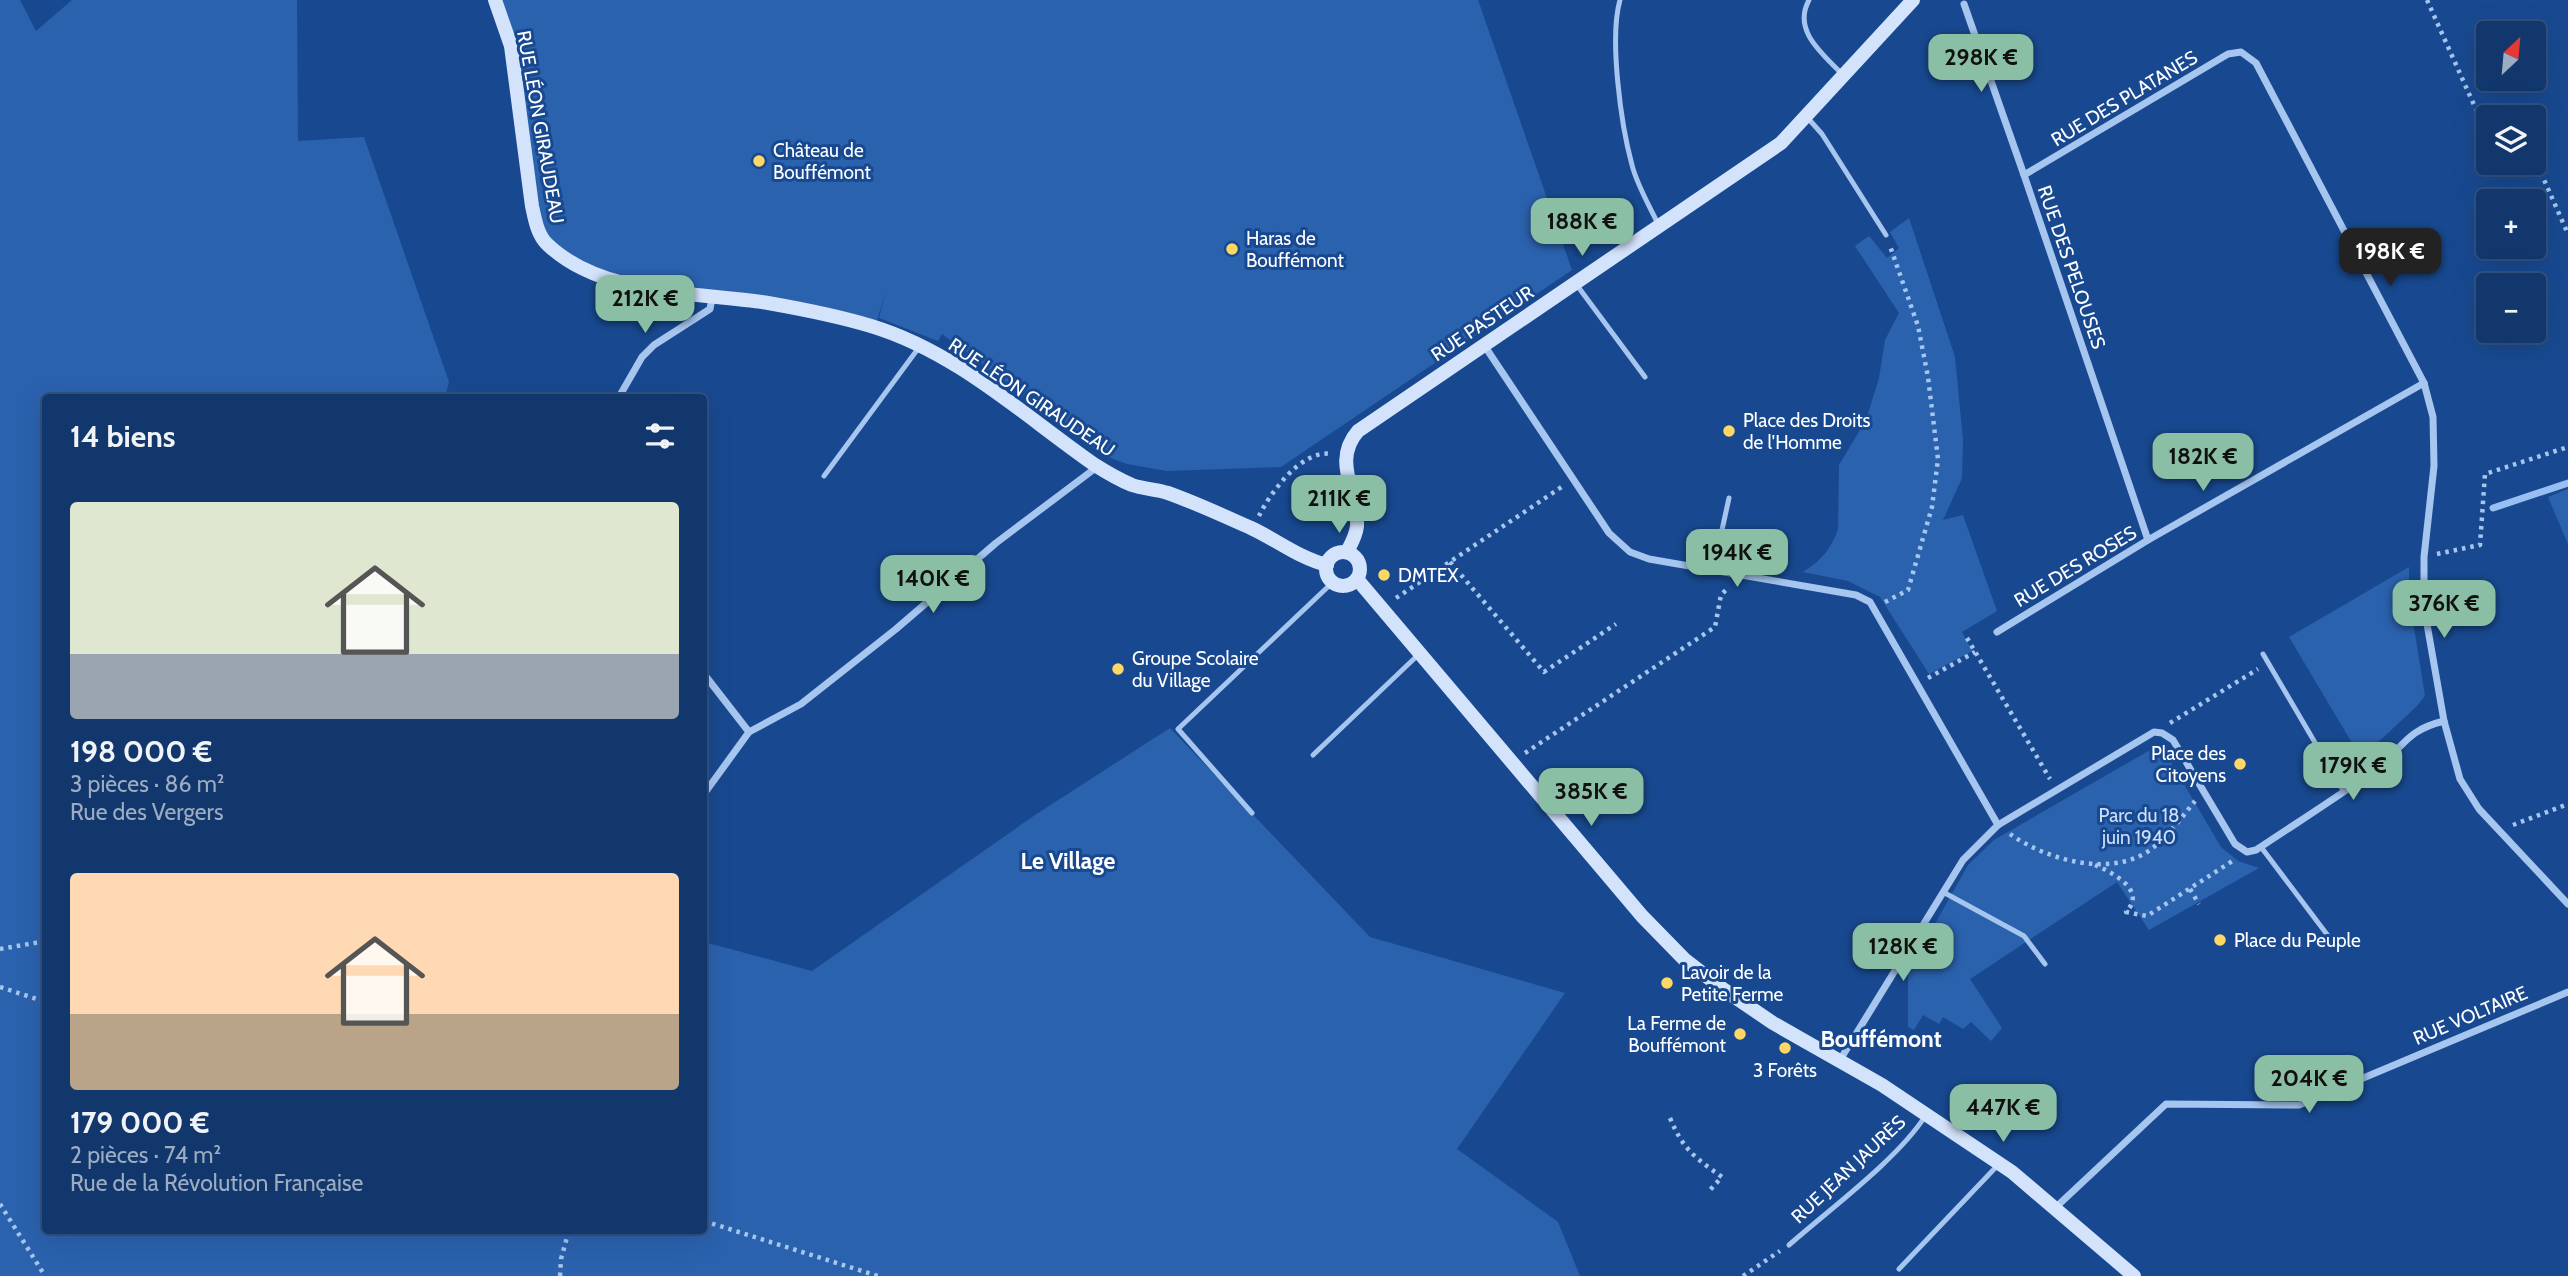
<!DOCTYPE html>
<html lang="fr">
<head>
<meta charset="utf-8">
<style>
	:root { --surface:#12376c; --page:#1b3f72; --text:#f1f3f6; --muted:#9cacc2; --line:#31517f; --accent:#8abfa5 }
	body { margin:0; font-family:Cabin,sans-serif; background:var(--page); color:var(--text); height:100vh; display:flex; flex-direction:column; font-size:26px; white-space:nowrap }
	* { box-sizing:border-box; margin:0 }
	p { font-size:23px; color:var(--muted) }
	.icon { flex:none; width:38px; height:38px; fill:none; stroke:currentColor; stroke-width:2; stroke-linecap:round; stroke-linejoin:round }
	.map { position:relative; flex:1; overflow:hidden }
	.drawer { position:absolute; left:42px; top:394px; width:665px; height:840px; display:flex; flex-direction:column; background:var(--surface); border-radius:7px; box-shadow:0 7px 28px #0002,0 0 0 2px var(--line) }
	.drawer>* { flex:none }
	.needle { width:46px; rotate:26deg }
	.tools { position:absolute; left:2476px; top:21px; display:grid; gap:14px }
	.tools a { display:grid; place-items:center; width:70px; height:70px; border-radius:7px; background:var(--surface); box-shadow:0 7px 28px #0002,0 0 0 2px var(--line); font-size:35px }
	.price { position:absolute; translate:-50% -60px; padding:0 16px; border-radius:14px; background:var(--accent); color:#111; font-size:23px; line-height:46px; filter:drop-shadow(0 2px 4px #0008) }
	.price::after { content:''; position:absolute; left:50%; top:42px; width:21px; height:16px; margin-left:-10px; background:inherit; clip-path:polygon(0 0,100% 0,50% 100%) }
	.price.selected { background:#222; color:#fff }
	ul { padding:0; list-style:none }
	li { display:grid; align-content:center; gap:14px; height:371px; padding:0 28px }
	li span { display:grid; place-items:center; height:217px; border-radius:7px; color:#555 }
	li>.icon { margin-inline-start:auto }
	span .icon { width:126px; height:126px; fill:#fffc; stroke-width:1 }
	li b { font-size:30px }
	h2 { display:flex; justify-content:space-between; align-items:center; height:84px; padding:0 28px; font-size:30px }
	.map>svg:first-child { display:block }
</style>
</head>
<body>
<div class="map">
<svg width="2568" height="1276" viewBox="0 0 2568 1276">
	<rect width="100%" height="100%" fill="#184990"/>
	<!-- green -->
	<g fill="#2b62ae">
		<path d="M 0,0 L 20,0 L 36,31 L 72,0 L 297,0 L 298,141 L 364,137 L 449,382 L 445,397 L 46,397 L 46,1230 L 704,1230 L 704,942 L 812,971 L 1035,815 L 1170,728 L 1370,937 L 1565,993 L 1457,1149 L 1558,1222 L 1580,1276 L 0,1276 Z"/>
		<path d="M 495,0 L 1478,0 L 1572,270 L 1281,467 L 1167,471 L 1127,464 L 1103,455 L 942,334 L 938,341 L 879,318 L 886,291 L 875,327 L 593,274 L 538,232 L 511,46 Z"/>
		<path d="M 1909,218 L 1955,357 L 1963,440 L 1962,478 L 1943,520 L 1963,515 L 1997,611 L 1962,632 L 1972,651 L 1929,674 L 1880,597 L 1848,581 L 1803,572 C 1820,562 1832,548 1838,529 L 1839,465 L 1866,420 L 1879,378 L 1885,340 L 1899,313 L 1855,246 L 1869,236 L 1887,258 L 1899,248 L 1890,232 Z"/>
		<path d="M 2568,489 L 2568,544 L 2548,497 Z"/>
		<path d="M 2409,567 L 2409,596 L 2425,696 L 2416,707 L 2361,758 L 2289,637 Z"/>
		<path d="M 2157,746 L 2162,747 L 2221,847 L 2238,861 L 2259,868 L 2149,930 L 2117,882 L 1970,979 L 2002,1028 L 1991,1041 L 1971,1022 L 1963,1029 L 1943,1017 L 1939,1024 L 1923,1015 L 1914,1030 L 1908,1027 L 1908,972 L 1968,865 L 1994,840 Z"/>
	</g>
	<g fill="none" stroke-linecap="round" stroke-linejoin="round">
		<!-- stream -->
		<path stroke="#98bff2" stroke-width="7" d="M 2493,508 L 2568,483"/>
		<!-- path -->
		<g stroke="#a6c5ef" stroke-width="4.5" stroke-dasharray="3.5 5" stroke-linecap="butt">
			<path d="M 2427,0 L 2488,136"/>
			<path d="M 2534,157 L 2568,234"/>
			<path d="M 2500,163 L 2502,166 L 2509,163"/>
			<path d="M 1259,516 C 1270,493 1302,449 1331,454"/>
			<path d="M 2437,554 L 2480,545 L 2485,474 L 2568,447"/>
			<path d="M 1450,562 L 1544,672 L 1616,624"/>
			<path d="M 1396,598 L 1563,486"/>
			<path d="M 1885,602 L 1908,590 L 1932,507 L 1938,459 L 1928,377 L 1918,326 L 1890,246"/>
			<path d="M 1967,638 L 2050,779"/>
			<path d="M 1928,678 L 1975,652"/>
			<path d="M 2170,723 L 2258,669"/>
			<path d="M 1525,753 L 1715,627 L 1721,595 L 1728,588"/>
			<path d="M 2513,825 L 2568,804"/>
			<path d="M 2010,834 C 2047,860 2110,878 2150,850 C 2168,837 2181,818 2195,801"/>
			<path d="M 2095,865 C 2111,872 2148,890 2126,912 L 2147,916 L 2234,860"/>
			<path d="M 2190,889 L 2199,904"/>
			<path d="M 0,949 L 46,941"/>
			<path d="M 0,987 L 46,1002"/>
			<path d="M 1670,1118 C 1683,1149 1694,1157 1722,1177 L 1710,1190"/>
			<path d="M 0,1204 L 45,1276"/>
			<path d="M 704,1221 L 878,1276"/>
			<path d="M 560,1276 L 561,1259 L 569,1230"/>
			<path d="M 1743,1276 L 1780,1251"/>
		</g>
		<!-- lane -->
		<g stroke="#a6c5ef" stroke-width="5">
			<path d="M 1620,0 C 1609,38 1621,125 1632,165 C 1637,185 1649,205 1658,224"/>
			<path d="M 1809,0 C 1792,31 1823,54 1843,75"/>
			<path d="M 1806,116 L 1822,134 L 1886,235"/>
			<path d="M 1576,284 L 1645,377"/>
			<path d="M 824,476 L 920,346"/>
			<path d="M 1713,571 L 1729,498"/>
			<path d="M 2263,654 L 2344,792"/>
			<path d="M 1313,755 L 1419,654"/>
			<path d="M 1252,813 L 1178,729 L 1333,582"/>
			<path d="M 2261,847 L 2338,949"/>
			<path d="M 1943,892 L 2024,936 L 2045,964"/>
			<path d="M 1789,1245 C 1831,1208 1897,1160 1926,1115"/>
			<path d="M 1899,1269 L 1997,1166"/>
		</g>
		<!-- street -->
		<g stroke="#a6c5ef" stroke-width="7">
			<path d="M 1964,4 L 2024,175 L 2148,540"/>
			<path d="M 2024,175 L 2228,54 L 2241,52 L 2256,63 L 2424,383 L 2433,417 L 2434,466 L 2424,557 L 2424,607 L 2444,721 L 2460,779 L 2479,809 L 2568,904"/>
			<path d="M 1484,345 L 1609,533 L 1630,552 L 1649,559 L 1856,595 L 1870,602 L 1998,825"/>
			<path d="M 619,397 L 642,357 L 654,345 L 710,309 L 712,298"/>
			<path d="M 1997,632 L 2148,540 L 2424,383"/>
			<path d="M 704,674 L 749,732"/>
			<path d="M 704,794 L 749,732 L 801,704 L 896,629 L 996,543 L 1097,467"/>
			<path d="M 1840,1060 L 1963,860 L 1998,825 L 2154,732 L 2162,733 L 2173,740 L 2235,844 L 2247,852 L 2256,850 C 2296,823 2337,798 2376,769 C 2405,747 2404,731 2444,721"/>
			<path d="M 2055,1208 L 2166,1104 L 2299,1105 L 2568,992"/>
		</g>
		<!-- secondary -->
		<g stroke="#d3e3fb" stroke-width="14">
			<path d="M 495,0 L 511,46 L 532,206 C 535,219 537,234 547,244 C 602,297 698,292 768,303 C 802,309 838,316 871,326 C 957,352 1023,415 1095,465 C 1106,472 1120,480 1132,485 C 1143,489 1156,489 1168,493 C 1196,503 1224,516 1251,528 C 1277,540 1299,558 1327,565"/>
			<path d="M 1347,552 C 1351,544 1356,536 1357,526 C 1359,492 1331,462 1358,431 L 1781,143 L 1913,0"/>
			<circle cx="1343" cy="569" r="17"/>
			<path d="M 1357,579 L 1642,916 L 1684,959 L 1723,989 L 1773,1023 L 1882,1085 L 2012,1172 L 2134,1276"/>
		</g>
	</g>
	<!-- markers -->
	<g fill="#ffd764" stroke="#184990" stroke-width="2.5">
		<circle cx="759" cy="161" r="7"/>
		<circle cx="1232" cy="249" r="7"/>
		<circle cx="1729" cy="431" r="7"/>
		<circle cx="1384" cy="575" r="7"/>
		<circle cx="1118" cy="669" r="7"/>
		<circle cx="2240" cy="764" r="7"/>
		<circle cx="2220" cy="940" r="7"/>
		<circle cx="1667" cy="983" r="7"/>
		<circle cx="1740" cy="1034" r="7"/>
		<circle cx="1785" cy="1048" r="7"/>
	</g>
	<g text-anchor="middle" stroke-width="6" stroke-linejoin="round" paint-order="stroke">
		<!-- street labels -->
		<g font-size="19" fill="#fff" stroke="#184990">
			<text transform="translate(2124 98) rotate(-31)" y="7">RUE DES PLATANES</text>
			<text transform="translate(541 127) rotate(80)" y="7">RUE LÉON GIRAUDEAU</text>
			<text transform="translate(2072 267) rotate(71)" y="7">RUE DES PELOUSES</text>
			<text transform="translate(1482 323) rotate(-34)" y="7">RUE PASTEUR</text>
			<text transform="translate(1032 397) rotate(34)" y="7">RUE LÉON GIRAUDEAU</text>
			<text transform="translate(2075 566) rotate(-31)" y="7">RUE DES ROSES</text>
			<text transform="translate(2470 1015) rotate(-23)" y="7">RUE VOLTAIRE</text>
			<text transform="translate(1848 1169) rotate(-43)" y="7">RUE JEAN JAURÈS</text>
		</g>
		<!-- poi labels -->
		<g font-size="19" fill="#fff" stroke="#184990" text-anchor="start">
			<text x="773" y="157">Château de<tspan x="773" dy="22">Bouffémont</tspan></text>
			<text x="1246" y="245">Haras de<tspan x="1246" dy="22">Bouffémont</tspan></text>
			<text x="1743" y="427">Place des Droits<tspan x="1743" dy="22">de l'Homme</tspan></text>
			<text x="1398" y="582">DMTEX</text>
			<text x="1132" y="665">Groupe Scolaire<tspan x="1132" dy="22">du Village</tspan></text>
			<text x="2226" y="760" text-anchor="end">Place des<tspan x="2226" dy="22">Citoyens</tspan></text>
			<text x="2234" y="947">Place du Peuple</text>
			<text x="1681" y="979">Lavoir de la<tspan x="1681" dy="22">Petite Ferme</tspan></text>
			<text x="1726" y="1030" text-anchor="end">La Ferme de<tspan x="1726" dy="22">Bouffémont</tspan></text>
			<text x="1785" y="1077" text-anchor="middle">3 Forêts</text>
		</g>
		<!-- park labels -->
		<g font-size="19" fill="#cce0fb" stroke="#184990">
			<text x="2139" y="822">Parc du 18<tspan x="2139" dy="22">juin 1940</tspan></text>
		</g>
		<!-- quarter labels -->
		<g font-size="23" font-weight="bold" fill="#fff" stroke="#184990">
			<text x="1068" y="869">Le Village</text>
			<text x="1881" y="1047">Bouffémont</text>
		</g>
	</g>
</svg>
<div class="tools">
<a><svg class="needle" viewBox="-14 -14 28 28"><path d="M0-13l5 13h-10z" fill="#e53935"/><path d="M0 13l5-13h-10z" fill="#9cacc2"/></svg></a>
<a><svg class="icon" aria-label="layers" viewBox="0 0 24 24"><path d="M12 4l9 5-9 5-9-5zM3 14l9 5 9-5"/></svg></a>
<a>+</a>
<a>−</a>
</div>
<b class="price" style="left:1981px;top:94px">298K €</b>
<b class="price" style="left:1582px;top:258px">188K €</b>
<b class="price selected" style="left:2390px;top:288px">198K €</b>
<b class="price" style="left:645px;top:335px">212K €</b>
<b class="price" style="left:2203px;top:493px">182K €</b>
<b class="price" style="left:1339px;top:535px">211K €</b>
<b class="price" style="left:1737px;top:589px">194K €</b>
<b class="price" style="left:933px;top:615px">140K €</b>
<b class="price" style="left:2444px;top:640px">376K €</b>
<b class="price" style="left:2353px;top:802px">179K €</b>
<b class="price" style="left:1591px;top:828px">385K €</b>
<b class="price" style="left:1903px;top:983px">128K €</b>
<b class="price" style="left:2309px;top:1115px">204K €</b>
<b class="price" style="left:2003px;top:1144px">447K €</b>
<section class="drawer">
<h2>14 biens<svg class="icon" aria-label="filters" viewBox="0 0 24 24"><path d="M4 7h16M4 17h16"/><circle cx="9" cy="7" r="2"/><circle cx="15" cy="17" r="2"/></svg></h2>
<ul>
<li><span style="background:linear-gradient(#dfe7d0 70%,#9aa5b1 0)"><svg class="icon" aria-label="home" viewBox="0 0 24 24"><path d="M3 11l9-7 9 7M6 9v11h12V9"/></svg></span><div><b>198 000 €</b><p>3 pièces · 86 m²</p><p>Rue des Vergers</p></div></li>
<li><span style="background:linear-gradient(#ffd9b3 65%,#b9a48a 0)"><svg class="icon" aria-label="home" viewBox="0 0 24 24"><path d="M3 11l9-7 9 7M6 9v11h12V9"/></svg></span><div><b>179 000 €</b><p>2 pièces · 74 m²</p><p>Rue de la Révolution Française</p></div></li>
</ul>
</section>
</div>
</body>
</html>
